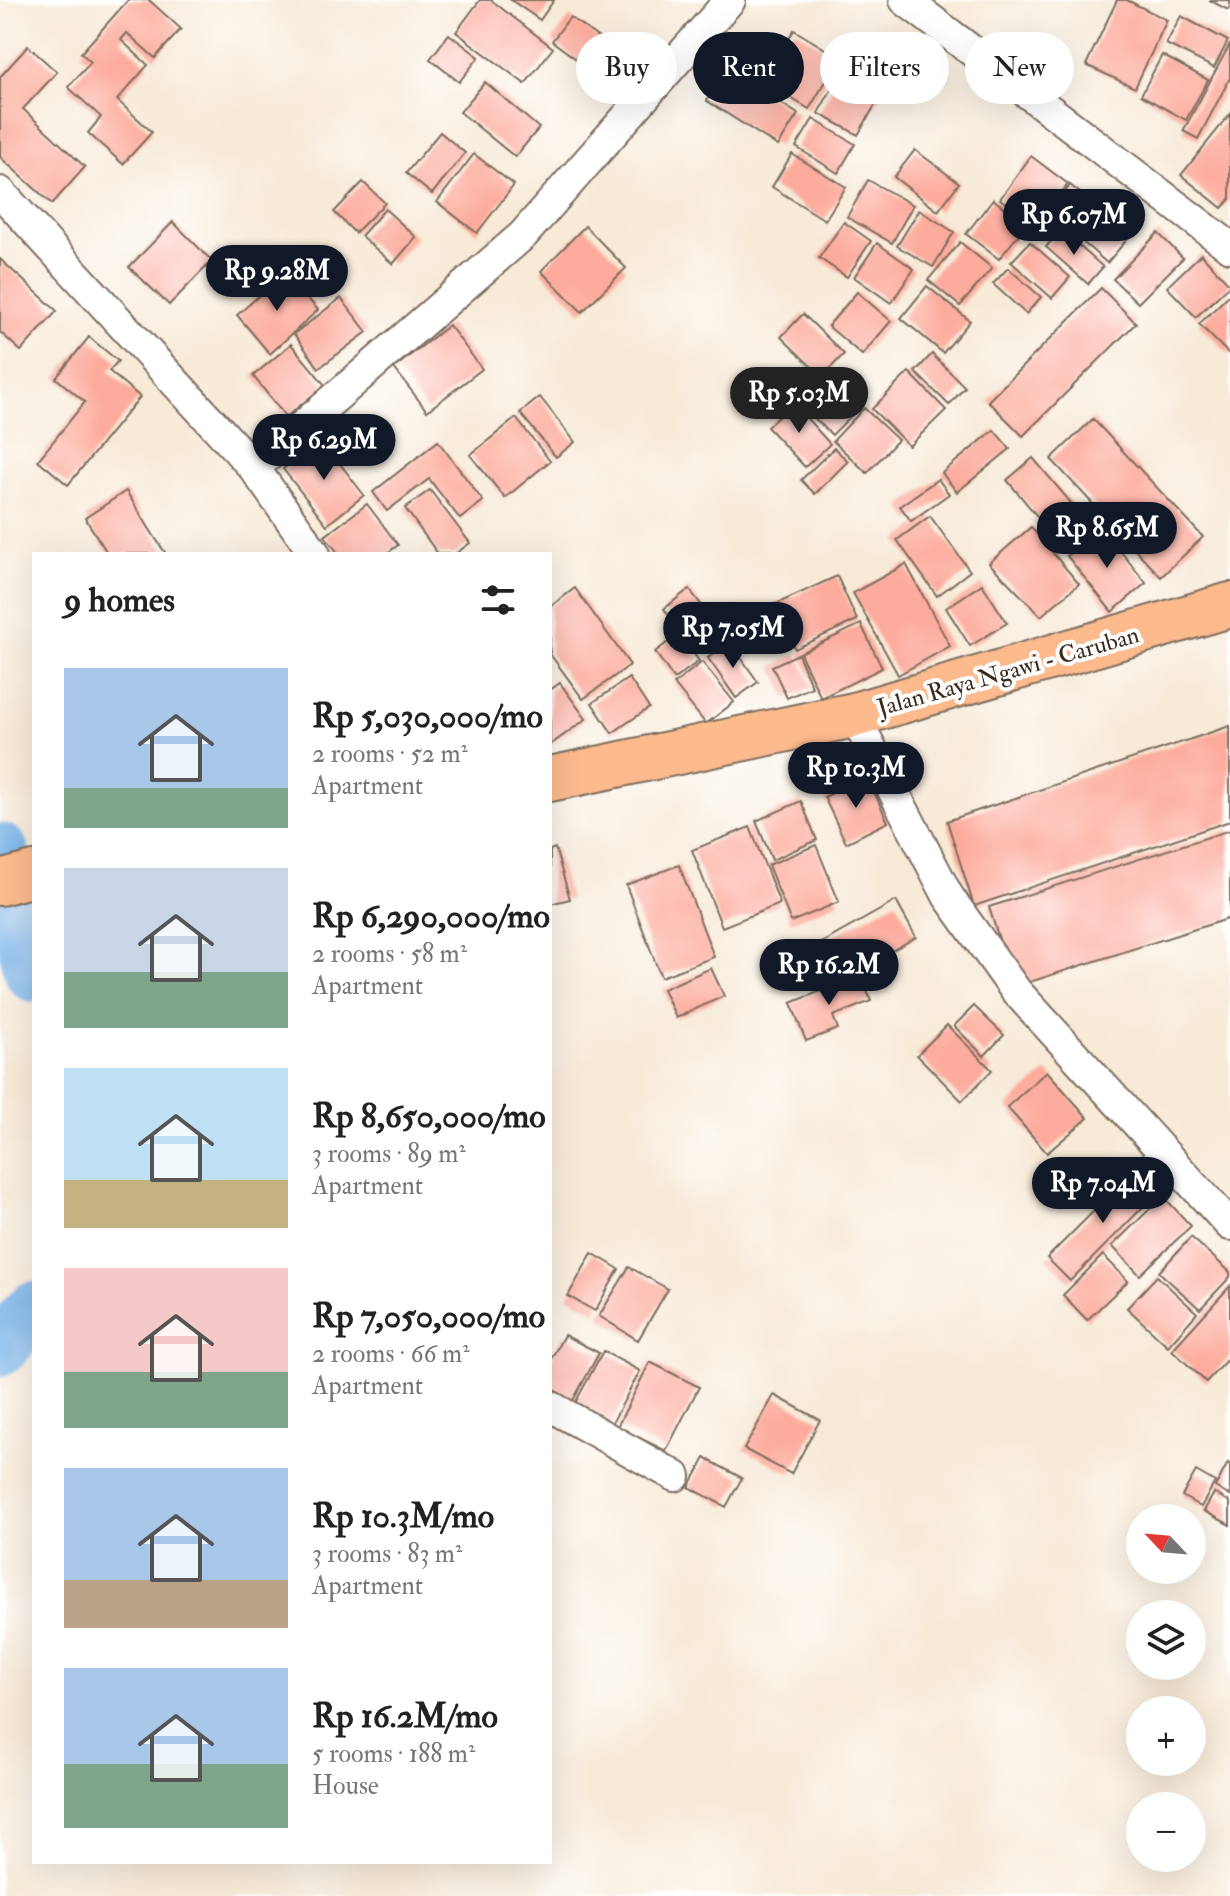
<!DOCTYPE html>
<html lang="en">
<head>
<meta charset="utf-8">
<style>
	:root { --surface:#fff; --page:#f6f6f6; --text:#222; --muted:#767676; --accent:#111827 }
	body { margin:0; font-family:"IM FELL Double Pica",serif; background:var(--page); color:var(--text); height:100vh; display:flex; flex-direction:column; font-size:30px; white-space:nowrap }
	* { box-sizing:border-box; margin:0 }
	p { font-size:26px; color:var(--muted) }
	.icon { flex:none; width:44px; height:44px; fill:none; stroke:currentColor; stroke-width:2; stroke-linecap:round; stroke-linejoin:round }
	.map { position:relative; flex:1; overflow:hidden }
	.side { position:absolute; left:32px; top:552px; width:520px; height:1312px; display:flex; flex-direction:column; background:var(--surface); border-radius:0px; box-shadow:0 8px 32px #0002 }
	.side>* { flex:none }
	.banner { position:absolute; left:576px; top:32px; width:534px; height:72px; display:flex; gap:16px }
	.needle { width:52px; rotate:296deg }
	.controls { position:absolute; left:1126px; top:1504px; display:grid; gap:16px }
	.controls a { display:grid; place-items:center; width:80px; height:80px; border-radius:50%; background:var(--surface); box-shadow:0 8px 32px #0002; font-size:40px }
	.price { position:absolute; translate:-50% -68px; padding:0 18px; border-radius:28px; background:var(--accent); color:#fff; font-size:26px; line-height:52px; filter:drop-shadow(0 2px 4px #0008) }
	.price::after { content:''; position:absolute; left:50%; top:48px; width:24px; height:18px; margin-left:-12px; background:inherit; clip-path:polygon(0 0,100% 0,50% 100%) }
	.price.on { background:#222; color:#fff }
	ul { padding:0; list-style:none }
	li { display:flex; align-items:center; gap:24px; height:200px; padding:0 32px }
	li span { display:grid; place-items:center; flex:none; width:224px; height:160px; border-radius:0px; color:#555 }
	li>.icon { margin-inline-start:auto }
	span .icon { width:96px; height:96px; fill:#fffc; stroke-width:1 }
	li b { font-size:34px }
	h2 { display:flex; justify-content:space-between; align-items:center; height:96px; padding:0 32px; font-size:34px }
	.chip { padding:0 28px; border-radius:36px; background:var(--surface); box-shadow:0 8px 32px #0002; font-size:28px; line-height:72px }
	.chip.on { background:var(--accent); color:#fff }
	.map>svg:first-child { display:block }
</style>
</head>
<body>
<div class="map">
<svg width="1230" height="1896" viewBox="0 0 1230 1896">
	<rect width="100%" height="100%" fill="#fff"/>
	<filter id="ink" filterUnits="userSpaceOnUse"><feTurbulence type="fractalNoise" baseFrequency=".0125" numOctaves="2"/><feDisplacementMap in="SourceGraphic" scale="16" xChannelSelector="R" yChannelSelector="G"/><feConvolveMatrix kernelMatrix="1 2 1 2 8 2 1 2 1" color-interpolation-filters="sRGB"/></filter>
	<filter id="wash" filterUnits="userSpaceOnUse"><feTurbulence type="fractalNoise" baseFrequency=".006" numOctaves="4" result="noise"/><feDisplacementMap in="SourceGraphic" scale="32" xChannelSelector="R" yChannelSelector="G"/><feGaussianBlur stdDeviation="1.8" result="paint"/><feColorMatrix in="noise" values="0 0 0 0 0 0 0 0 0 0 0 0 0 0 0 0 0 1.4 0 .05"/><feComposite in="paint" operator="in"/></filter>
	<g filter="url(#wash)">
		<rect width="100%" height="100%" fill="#f7ead7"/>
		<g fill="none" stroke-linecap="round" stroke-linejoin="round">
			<!-- river -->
			<g stroke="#76b1e7" stroke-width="58">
				<path d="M 0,852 L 34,973"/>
				<path d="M 0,1347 L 34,1310"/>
			</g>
		</g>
		<g id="blocks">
			<!-- building -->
			<g fill="#fdab9c">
				<path d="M 128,0 L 149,0 L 181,29 L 155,58 L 127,33 L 121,40 L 148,65 L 117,100 L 152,132 L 123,164 L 88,133 L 101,117 L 68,87 L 91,62 L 81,53 Z"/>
				<path d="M 480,0 L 491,0 L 553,48 L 525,84 L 456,32 Z"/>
				<path d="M 511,0 L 554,0 L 540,20 Z"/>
				<path d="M 1117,0 L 1127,0 L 1167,20 L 1135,88 L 1086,65 Z"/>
				<path d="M 1209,0 L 1230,0 L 1230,6 L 1228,10 Z"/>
				<path d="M 1181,16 L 1228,41 L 1214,68 L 1166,44 Z"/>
				<path d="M 570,17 L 640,68 L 622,93 L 552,41 Z"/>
				<path d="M 794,30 L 840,58 L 809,109 L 764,82 Z"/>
				<path d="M 449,34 L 479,57 L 459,82 L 430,59 Z"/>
				<path d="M 1230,44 L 1230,78 L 1198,139 L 1183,131 Z"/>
				<path d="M 28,46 L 57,72 L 23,109 L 85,167 L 52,204 L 0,157 L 0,77 Z"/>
				<path d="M 1162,55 L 1208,80 L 1186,120 L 1141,95 Z"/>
				<path d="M 846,64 L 886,86 L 858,135 L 818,113 Z"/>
				<path d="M 726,69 L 798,114 L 778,146 L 707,101 Z"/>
				<path d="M 485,82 L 539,128 L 515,157 L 460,112 Z"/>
				<path d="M 1230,114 L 1230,199 L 1222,208 L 1181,175 Z"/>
				<path d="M 813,119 L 855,144 L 838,173 L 796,147 Z"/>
				<path d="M 440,132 L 465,153 L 432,194 L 406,173 Z"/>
				<path d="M 915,150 L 959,183 L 938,211 L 894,177 Z"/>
				<path d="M 474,154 L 514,185 L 477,233 L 437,202 Z"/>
				<path d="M 792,154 L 846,187 L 825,220 L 772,187 Z"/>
				<path d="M 1031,156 L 1068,184 L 1037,226 L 1000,199 Z"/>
				<path d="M 868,180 L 913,205 L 892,243 L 847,217 Z"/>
				<path d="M 363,182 L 385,203 L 355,233 L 334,212 Z"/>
				<path d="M 1070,185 L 1080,193 L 1056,227 L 1045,220 Z"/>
				<path d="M 993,199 L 1026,225 L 999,259 L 966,234 Z"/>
				<path d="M 1100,199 L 1136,229 L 1107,263 L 1071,232 Z"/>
				<path d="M 385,209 L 416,237 L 393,264 L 361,236 Z"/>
				<path d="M 919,210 L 954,232 L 933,267 L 897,246 Z"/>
				<path d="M 173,222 L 212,261 L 169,305 L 129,267 Z"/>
				<path d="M 844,222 L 871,241 L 847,277 L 819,258 Z"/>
				<path d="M 585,226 L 626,268 L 582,312 L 541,271 Z"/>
				<path d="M 1061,230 L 1103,267 L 1088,284 L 1046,247 Z"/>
				<path d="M 1158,233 L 1183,258 L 1138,303 L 1113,279 Z"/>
				<path d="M 960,242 L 992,268 L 960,306 L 928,280 Z"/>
				<path d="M 1030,242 L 1070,277 L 1052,298 L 1011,262 Z"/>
				<path d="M 877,243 L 914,269 L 891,303 L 854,277 Z"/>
				<path d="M 1201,254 L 1230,285 L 1196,317 L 1167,287 Z"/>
				<path d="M 0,259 L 57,311 L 21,351 L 0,332 Z"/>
				<path d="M 1008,268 L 1041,297 L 1026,314 L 993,284 Z"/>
				<path d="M 285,273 L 318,310 L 270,354 L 237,315 Z"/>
				<path d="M 927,286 L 970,321 L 943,353 L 901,318 Z"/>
				<path d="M 1101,288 L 1136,323 L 1023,436 L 988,401 Z"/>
				<path d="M 857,292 L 891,321 L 862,355 L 828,326 Z"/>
				<path d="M 1230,294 L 1230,355 L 1199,324 Z"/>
				<path d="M 341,298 L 367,332 L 319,368 L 294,334 Z"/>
				<path d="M 803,314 L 844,354 L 822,377 L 781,337 Z"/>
				<path d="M 449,325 L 482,369 L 427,411 L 394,368 Z"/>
				<path d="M 89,337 L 118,361 L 109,371 L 140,397 L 68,485 L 38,460 L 85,402 L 56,378 Z"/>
				<path d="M 291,344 L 325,385 L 286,417 L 253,376 Z"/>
				<path d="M 932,354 L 965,387 L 949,405 L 915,372 Z"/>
				<path d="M 909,372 L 946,410 L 909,446 L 872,409 Z"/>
				<path d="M 833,377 L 862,405 L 832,435 L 804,408 Z"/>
				<path d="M 540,397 L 575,442 L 556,457 L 520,413 Z"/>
				<path d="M 793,403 L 830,444 L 805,467 L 767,427 Z"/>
				<path d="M 864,408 L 898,440 L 867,473 L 833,441 Z"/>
				<path d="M 516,418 L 550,461 L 505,498 L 470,455 Z"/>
				<path d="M 1093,419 L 1203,537 L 1161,577 L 1051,459 Z"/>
				<path d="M 994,430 L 1010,449 L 957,492 L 942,473 Z"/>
				<path d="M 321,439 L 364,495 L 327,525 L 283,469 Z"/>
				<path d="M 438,441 L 483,501 L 460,519 L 429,479 L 387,511 L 373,492 Z"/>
				<path d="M 834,448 L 848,461 L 815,494 L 801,480 Z"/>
				<path d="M 1033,458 L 1093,529 L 1066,551 L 1007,480 Z"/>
				<path d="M 938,479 L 949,494 L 911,521 L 900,506 Z"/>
				<path d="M 430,490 L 470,543 L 455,554 L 438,554 L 405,508 Z"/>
				<path d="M 126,491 L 154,536 L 166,554 L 108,554 L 85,518 Z"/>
				<path d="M 367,504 L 398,545 L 386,554 L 339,554 L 325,536 Z"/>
				<path d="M 930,516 L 970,571 L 937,596 L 897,540 Z"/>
				<path d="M 1031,527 L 1079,584 L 1041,616 L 989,563 Z"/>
				<path d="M 1102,528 L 1146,583 L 1112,612 L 1067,556 Z"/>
				<path d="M 906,564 L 950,646 L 898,675 L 853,593 Z"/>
				<path d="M 837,576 L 857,620 L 795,649 L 774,605 Z"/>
				<path d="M 982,584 L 1007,623 L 970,646 L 946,608 Z"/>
				<path d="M 575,588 L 630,665 L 583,699 L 550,654 L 550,607 Z"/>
				<path d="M 689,589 L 717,625 L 691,645 L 664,609 Z"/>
				<path d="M 861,624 L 882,668 L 821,698 L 800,653 Z"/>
				<path d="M 679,634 L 699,661 L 674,679 L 655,652 Z"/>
				<path d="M 730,642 L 758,682 L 736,698 L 708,658 Z"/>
				<path d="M 798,654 L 812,687 L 787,698 L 772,666 Z"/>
				<path d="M 702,662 L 734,702 L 706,724 L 674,684 Z"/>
				<path d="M 629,678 L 649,708 L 612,733 L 592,703 Z"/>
				<path d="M 560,683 L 586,719 L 550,745 L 550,690 Z"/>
				<path d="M 1230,726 L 1230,821 L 974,906 L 947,821 Z"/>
				<path d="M 867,777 L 888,822 L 846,843 L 824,797 Z"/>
				<path d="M 801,801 L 817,840 L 772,860 L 756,821 Z"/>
				<path d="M 750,827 L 780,904 L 722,927 L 692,850 Z"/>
				<path d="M 1230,830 L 1230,918 L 1014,987 L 989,907 Z"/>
				<path d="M 816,845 L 839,902 L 791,922 L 768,865 Z"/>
				<path d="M 555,848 L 570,899 L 550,904 L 550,850 Z"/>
				<path d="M 679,865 L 714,957 L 661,977 L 626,885 Z"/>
				<path d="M 896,901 L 916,937 L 831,985 L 811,949 Z"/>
				<path d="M 711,968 L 724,996 L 676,1018 L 663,989 Z"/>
				<path d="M 861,975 L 871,1001 L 833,1016 L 838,1029 L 806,1041 L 791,1003 Z"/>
				<path d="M 974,1006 L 1004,1035 L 984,1056 L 954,1026 Z"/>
				<path d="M 947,1025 L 992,1070 L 962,1101 L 917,1055 Z"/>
				<path d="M 1047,1071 L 1088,1118 L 1047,1153 L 1007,1107 Z"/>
				<path d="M 1136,1169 L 1158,1192 L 1070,1281 L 1047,1258 Z"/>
				<path d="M 1163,1196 L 1191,1226 L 1140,1275 L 1112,1246 Z"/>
				<path d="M 1191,1237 L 1230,1272 L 1230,1277 L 1200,1309 L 1159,1272 Z"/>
				<path d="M 592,1253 L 619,1269 L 595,1311 L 568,1296 Z"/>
				<path d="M 1103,1255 L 1128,1281 L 1087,1320 L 1063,1295 Z"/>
				<path d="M 629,1267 L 668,1289 L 638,1340 L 599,1316 Z"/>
				<path d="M 1157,1276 L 1197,1313 L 1168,1346 L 1127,1308 Z"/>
				<path d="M 1230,1286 L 1230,1356 L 1206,1382 L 1172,1350 Z"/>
				<path d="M 564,1335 L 599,1353 L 571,1404 L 550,1393 L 550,1361 Z"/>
				<path d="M 603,1351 L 640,1371 L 611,1425 L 574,1405 Z"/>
				<path d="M 650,1362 L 699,1387 L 666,1451 L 617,1427 Z"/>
				<path d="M 774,1395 L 820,1420 L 791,1474 L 744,1449 Z"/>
				<path d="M 705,1458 L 742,1478 L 726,1507 L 689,1487 Z"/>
				<path d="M 1228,1463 L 1230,1465 L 1230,1496 L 1215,1487 Z"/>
				<path d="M 1196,1471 L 1215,1482 L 1201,1507 L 1182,1496 Z"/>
				<path d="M 1214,1493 L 1230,1502 L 1230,1525 L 1204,1511 Z"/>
			</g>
		</g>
	</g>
	<g filter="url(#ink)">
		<use href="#blocks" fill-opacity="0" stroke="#7d6d5f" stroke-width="2"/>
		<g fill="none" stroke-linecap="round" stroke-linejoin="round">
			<!-- minor casing -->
			<g stroke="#7d6d5f" stroke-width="34">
				<g id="minor">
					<path d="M 905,0 L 1230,247"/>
					<path d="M 0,192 L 254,468 L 315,554"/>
					<path d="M 254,468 L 523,235 L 730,0"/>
					<path d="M 854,715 L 948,896 L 1016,991 L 1230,1225"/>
					<path d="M 550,1406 L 675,1476"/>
				</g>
			</g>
			<!-- trunk casing -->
			<g stroke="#7d6d5f" stroke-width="48">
				<g id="trunk">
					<path d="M 550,779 L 854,715 L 1230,605"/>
					<path d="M 0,883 L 34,874"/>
				</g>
			</g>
			<!-- minor -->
			<use href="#minor" stroke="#fff" stroke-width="30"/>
			<!-- trunk -->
			<use href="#trunk" stroke="#fcba8d" stroke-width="44"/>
		</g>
	</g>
	<g text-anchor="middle" stroke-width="8" stroke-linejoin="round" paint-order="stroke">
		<!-- street labels -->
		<g font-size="24" fill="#3b2a1e" stroke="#fff">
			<text transform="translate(1008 671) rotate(-16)" y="8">Jalan Raya Ngawi - Caruban</text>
		</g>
	</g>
</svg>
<div class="controls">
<a><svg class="needle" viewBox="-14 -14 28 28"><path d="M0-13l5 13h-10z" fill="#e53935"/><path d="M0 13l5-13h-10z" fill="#767676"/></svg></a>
<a><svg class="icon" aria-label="layers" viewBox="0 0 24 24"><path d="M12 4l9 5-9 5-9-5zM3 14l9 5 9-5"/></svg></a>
<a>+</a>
<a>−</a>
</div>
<b class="price" style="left:1074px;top:257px">Rp 6.07M</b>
<b class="price" style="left:277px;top:313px">Rp 9.28M</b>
<b class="price on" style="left:799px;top:435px">Rp 5.03M</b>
<b class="price" style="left:324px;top:482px">Rp 6.29M</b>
<b class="price" style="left:1107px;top:570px">Rp 8.65M</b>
<b class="price" style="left:733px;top:670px">Rp 7.05M</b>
<b class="price" style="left:856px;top:810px">Rp 10.3M</b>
<b class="price" style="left:829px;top:1007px">Rp 16.2M</b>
<b class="price" style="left:1103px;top:1225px">Rp 7.04M</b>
<div class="banner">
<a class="chip">Buy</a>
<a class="chip on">Rent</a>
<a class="chip">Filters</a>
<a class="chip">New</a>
</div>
<section class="side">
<h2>9 homes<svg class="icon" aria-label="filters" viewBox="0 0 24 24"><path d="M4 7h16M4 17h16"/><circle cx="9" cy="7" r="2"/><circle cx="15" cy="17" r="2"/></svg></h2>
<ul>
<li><span style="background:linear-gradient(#a9c7e8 75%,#7fa58c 0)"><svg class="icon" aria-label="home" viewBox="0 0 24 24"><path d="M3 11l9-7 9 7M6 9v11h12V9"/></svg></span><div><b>Rp 5,030,000/mo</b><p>2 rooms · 52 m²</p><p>Apartment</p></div></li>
<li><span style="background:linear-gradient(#c9d6e8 65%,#7fa58c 0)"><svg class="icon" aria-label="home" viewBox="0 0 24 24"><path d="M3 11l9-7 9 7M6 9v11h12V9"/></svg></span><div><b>Rp 6,290,000/mo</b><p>2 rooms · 58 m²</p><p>Apartment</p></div></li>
<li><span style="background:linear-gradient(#bfe0f5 70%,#c2b280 0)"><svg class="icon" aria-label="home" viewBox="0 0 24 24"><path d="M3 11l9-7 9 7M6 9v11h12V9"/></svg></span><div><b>Rp 8,650,000/mo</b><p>3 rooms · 89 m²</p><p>Apartment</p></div></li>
<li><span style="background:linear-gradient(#f6c9c9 65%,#7fa58c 0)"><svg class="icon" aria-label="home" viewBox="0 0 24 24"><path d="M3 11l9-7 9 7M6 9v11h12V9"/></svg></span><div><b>Rp 7,050,000/mo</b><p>2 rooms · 66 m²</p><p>Apartment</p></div></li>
<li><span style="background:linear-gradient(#a9c7e8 70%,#b9a48a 0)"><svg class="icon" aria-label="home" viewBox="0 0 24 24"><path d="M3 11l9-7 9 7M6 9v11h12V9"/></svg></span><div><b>Rp 10.3M/mo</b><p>3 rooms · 83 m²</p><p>Apartment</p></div></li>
<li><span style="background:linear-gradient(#a9c7e8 60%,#7fa58c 0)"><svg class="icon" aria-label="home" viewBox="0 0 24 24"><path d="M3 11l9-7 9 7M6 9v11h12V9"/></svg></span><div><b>Rp 16.2M/mo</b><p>5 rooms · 188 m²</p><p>House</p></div></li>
</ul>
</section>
</div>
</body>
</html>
